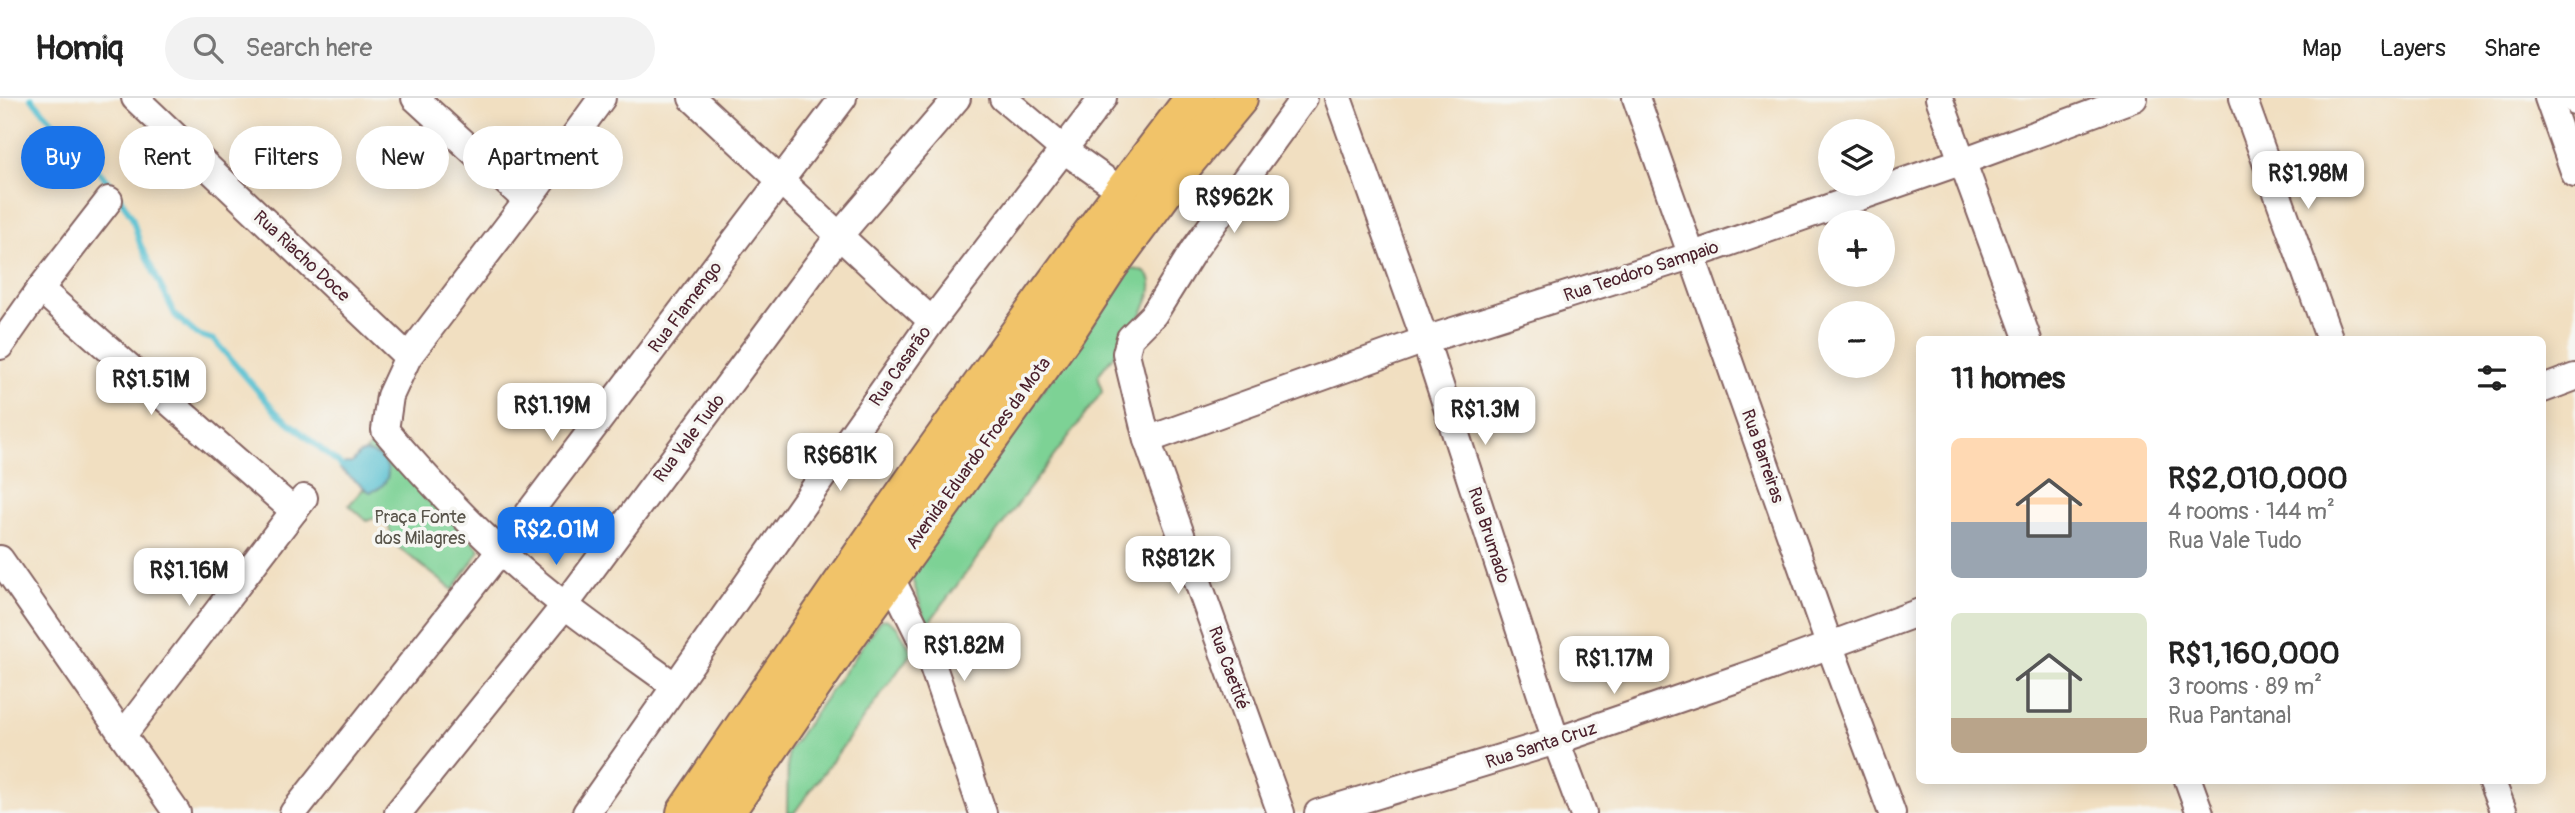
<!DOCTYPE html>
<html lang="en">
<head>
<meta charset="utf-8">
<style>
	:root { --surface:#fff; --page:#f2f2f2; --text:#222; --muted:#767676; --line:#e0e0e0; --accent:#1a73e8 }
	body { margin:0; font-family:Pangolin,sans-serif; background:var(--page); color:var(--text); height:100vh; display:flex; flex-direction:column; font-size:26px; white-space:nowrap }
	* { box-sizing:border-box; margin:0 }
	p { font-size:23px; color:var(--muted) }
	.icon { flex:none; width:38px; height:38px; fill:none; stroke:currentColor; stroke-width:2; stroke-linecap:round; stroke-linejoin:round }
	.map { position:relative; flex:1; overflow:hidden }
	.sheet { position:absolute; left:1916px; top:238px; width:630px; height:448px; display:flex; flex-direction:column; background:var(--surface); border-radius:10px; box-shadow:0 4px 18px #0003 }
	.sheet>* { flex:none }
	.banner { position:absolute; left:21px; top:28px; width:665px; height:63px; display:flex; gap:14px }
	.controls { position:absolute; left:1818px; top:21px; display:grid; gap:14px }
	.controls a { display:grid; place-items:center; width:77px; height:77px; border-radius:50%; background:var(--surface); box-shadow:0 4px 18px #0003; font-size:35px }
	.price { position:absolute; translate:-50% -60px; padding:0 16px; border-radius:14px; background:#fff; color:#222; font-size:23px; line-height:46px; filter:drop-shadow(0 2px 4px #0008) }
	.price::after { content:''; position:absolute; left:50%; top:42px; width:21px; height:16px; margin-left:-10px; background:inherit; clip-path:polygon(0 0,100% 0,50% 100%) }
	.price.current { background:var(--accent); color:#fff }
	ul { padding:0; list-style:none }
	li { display:flex; align-items:center; gap:21px; height:175px; padding:0 35px }
	li span { display:grid; place-items:center; flex:none; width:196px; height:140px; border-radius:10px; color:#555 }
	li>.icon { margin-inline-start:auto }
	span .icon { width:84px; height:84px; fill:#fffc; stroke-width:1 }
	li b { font-size:30px }
	h2 { display:flex; justify-content:space-between; align-items:center; height:84px; padding:0 35px; font-size:30px }
	.tag { padding:0 24px; border-radius:32px; background:var(--surface); box-shadow:0 4px 18px #0003; font-size:24px; line-height:63px }
	.tag.current { background:var(--accent); color:#fff }
	header { display:flex; align-items:center; gap:42px; box-sizing:border-box; height:98px; padding:0 35px; background:var(--surface); border-bottom:2px solid var(--line) }
	header strong { font-size:33px }
	nav { display:flex; gap:38px; margin-inline-start:auto; font-size:24px }
	.search { width:490px; height:63px; background:var(--page); display:flex; align-items:center; gap:18px; box-sizing:border-box; padding:0 24px; border-radius:38px; color:var(--muted); font-size:26px }
	.map>svg:first-child { display:block }
</style>
</head>
<body>
<header>
<strong>Homiq</strong>
<div class="search"><svg class="icon" aria-label="search" viewBox="0 0 24 24"><circle cx="10" cy="10" r="6"/><path d="M15 15l6 6"/></svg>Search here</div>
<nav><a>Map</a><a>Layers</a><a>Share</a></nav>
</header>
<div class="map">
<svg width="2575" height="715" viewBox="0 0 2575 715">
	<rect width="100%" height="100%" fill="#f6f6f2"/>
	<filter id="ink" filterUnits="userSpaceOnUse"><feTurbulence type="fractalNoise" baseFrequency=".0143" numOctaves="2"/><feDisplacementMap in="SourceGraphic" scale="14" xChannelSelector="R" yChannelSelector="G"/><feConvolveMatrix kernelMatrix="1 2 1 2 8 2 1 2 1" color-interpolation-filters="sRGB"/></filter>
	<filter id="wash" filterUnits="userSpaceOnUse"><feTurbulence type="fractalNoise" baseFrequency=".00686" numOctaves="4" result="noise"/><feDisplacementMap in="SourceGraphic" scale="28" xChannelSelector="R" yChannelSelector="G"/><feGaussianBlur stdDeviation="1.57" result="paint"/><feColorMatrix in="noise" values="0 0 0 0 0 0 0 0 0 0 0 0 0 0 0 0 0 1.4 0 .05"/><feComposite in="paint" operator="in"/></filter>
	<g filter="url(#wash)">
		<rect width="100%" height="100%" fill="#f1dfc1"/>
		<!-- green -->
		<g fill="#7dd295" stroke="#647860" stroke-width="2">
			<path d="M 1129,171 C 1189,171 1110,261 1098,277 L 1102,294 L 927,527 L 911,477 Z"/>
			<path d="M 378,340 L 480,452 L 453,492 L 389,442 L 391,435 L 388,427 L 374,420 L 367,423 L 349,407 L 363,391 C 373,395 379,392 385,384 L 379,357 L 365,354 Z"/>
			<path d="M 886,521 L 898,530 L 912,554 L 794,715 L 787,715 L 788,653 L 881,522 Z"/>
		</g>
		<!-- water -->
		<path fill="#55bfd0" stroke="#506f7e" stroke-width="2" d="M 365,354 C 392,357 397,386 370,394 L 340,371 L 345,365 L 352,365 L 359,356 Z"/>
		<g fill="none" stroke-linecap="round" stroke-linejoin="round">
			<!-- stream -->
			<path stroke="#55bfd0" stroke-width="6" d="M 31,0 L 114,90 L 132,119 L 140,146 L 175,217 L 196,236 L 214,242 L 276,314 L 342,368"/>
		</g>
	</g>
	<g filter="url(#ink)">
		<g fill="none" stroke-linecap="round" stroke-linejoin="round">
			<!-- minor casing -->
			<g stroke="#846260" stroke-width="30">
				<g id="minor">
					<path d="M 135,0 L 408,259"/>
					<path d="M 415,0 L 527,103"/>
					<path d="M 602,0 L 527,103 L 408,259 L 390,298 L 385,332 C 421,374 459,416 500,453 C 554,503 616,545 675,588"/>
					<path d="M 692,0 C 772,74 851,150 932,223"/>
					<path d="M 1003,0 L 1064,52 L 1123,94"/>
					<path d="M 1338,0 L 1425,242 L 1556,643 L 1583,715"/>
					<path d="M 1636,0 L 1829,546 L 1892,715"/>
					<path d="M 1939,0 L 2028,242"/>
					<path d="M 2243,0 L 2330,242"/>
					<path d="M 2548,0 L 2575,76"/>
					<path d="M 2574,0 L 2575,3"/>
					<path d="M 40,191 L 294,413"/>
					<path d="M 0,248 L 40,191 L 109,102"/>
					<path d="M 2543,291 L 2575,279"/>
					<path d="M 1147,342 L 1425,242 L 1693,157 L 1963,63 L 2134,0"/>
					<path d="M 0,461 L 177,715"/>
					<path d="M 890,478 L 929,557 L 983,715"/>
					<path d="M 123,637 L 304,400"/>
					<path d="M 2188,682 L 2200,715"/>
					<path d="M 2491,682 L 2504,715"/>
					<path d="M 293,715 L 500,453 L 843,0"/>
					<path d="M 398,715 L 565,507 L 838,139 L 957,0"/>
					<path d="M 586,715 L 932,223 L 1103,0"/>
					<path d="M 1281,715 L 1147,342 L 1126,255 L 1130,240 L 1154,216 L 1193,153 L 1304,0"/>
					<path d="M 1318,715 L 1556,643 L 1754,575 L 1920,514"/>
				</g>
			</g>
			<!-- highway casing -->
			<g stroke="#846260" stroke-width="42">
				<g id="highway">
					<path d="M 686,715 C 850,473 1016,232 1195,0"/>
					<path d="M 724,715 L 834,555 L 1066,233 L 1109,167 L 1184,65 L 1238,0"/>
				</g>
			</g>
			<!-- minor -->
			<use href="#minor" stroke="#fff" stroke-width="26"/>
			<!-- highway -->
			<use href="#highway" stroke="#f1c369" stroke-width="38"/>
		</g>
	</g>
	<g text-anchor="middle" stroke-width="7" stroke-linejoin="round" paint-order="stroke">
		<!-- street labels -->
		<g font-size="18" fill="#4a1f2b" stroke="#f6f6f2">
			<text transform="translate(302 158) rotate(43)" y="6">Rua Riacho Doce</text>
			<text transform="translate(1641 173) rotate(-18)" y="6">Rua Teodoro Sampaio</text>
			<text transform="translate(685 209) rotate(-53)" y="6">Rua Flamengo</text>
			<text transform="translate(900 268) rotate(-55)" y="6">Rua Casarão</text>
			<text transform="translate(689 340) rotate(-53)" y="6">Rua Vale Tudo</text>
			<text transform="translate(978 355) rotate(-54)" y="6">Avenida Eduardo Froes da Mota</text>
			<text transform="translate(1763 358) rotate(71)" y="6">Rua Barreiras</text>
			<text transform="translate(1489 437) rotate(72)" y="6">Rua Brumado</text>
			<text transform="translate(1229 570) rotate(70)" y="6">Rua Caetité</text>
			<text transform="translate(1541 647) rotate(-18)" y="6">Rua Santa Cruz</text>
		</g>
		<!-- park labels -->
		<g font-size="18" fill="#59554b" stroke="#f6f6f2">
			<text x="420" y="425">Praça Fonte<tspan x="420" dy="21">dos Milagres</tspan></text>
		</g>
	</g>
</svg>
<div class="controls">
<a><svg class="icon" aria-label="layers" viewBox="0 0 24 24"><path d="M12 4l9 5-9 5-9-5zM3 14l9 5 9-5"/></svg></a>
<a>+</a>
<a>−</a>
</div>
<b class="price" style="left:2308px;top:113px">R$1.98M</b>
<b class="price" style="left:1234px;top:137px">R$962K</b>
<b class="price" style="left:151px;top:319px">R$1.51M</b>
<b class="price" style="left:552px;top:345px">R$1.19M</b>
<b class="price" style="left:1485px;top:349px">R$1.3M</b>
<b class="price" style="left:840px;top:395px">R$681K</b>
<b class="price current" style="left:556px;top:469px">R$2.01M</b>
<b class="price" style="left:1178px;top:498px">R$812K</b>
<b class="price" style="left:189px;top:510px">R$1.16M</b>
<b class="price" style="left:964px;top:585px">R$1.82M</b>
<b class="price" style="left:1614px;top:598px">R$1.17M</b>
<div class="banner">
<a class="tag current">Buy</a>
<a class="tag">Rent</a>
<a class="tag">Filters</a>
<a class="tag">New</a>
<a class="tag">Apartment</a>
</div>
<section class="sheet">
<h2>11 homes<svg class="icon" aria-label="filters" viewBox="0 0 24 24"><path d="M4 7h16M4 17h16"/><circle cx="9" cy="7" r="2"/><circle cx="15" cy="17" r="2"/></svg></h2>
<ul>
<li><span style="background:linear-gradient(#ffd9b3 60%,#9aa5b1 0)"><svg class="icon" aria-label="home" viewBox="0 0 24 24"><path d="M3 11l9-7 9 7M6 9v11h12V9"/></svg></span><div><b>R$2,010,000</b><p>4 rooms · 144 m²</p><p>Rua Vale Tudo</p></div></li>
<li><span style="background:linear-gradient(#dfe7d0 75%,#b9a48a 0)"><svg class="icon" aria-label="home" viewBox="0 0 24 24"><path d="M3 11l9-7 9 7M6 9v11h12V9"/></svg></span><div><b>R$1,160,000</b><p>3 rooms · 89 m²</p><p>Rua Pantanal</p></div></li>
</ul>
</section>
</div>
</body>
</html>
